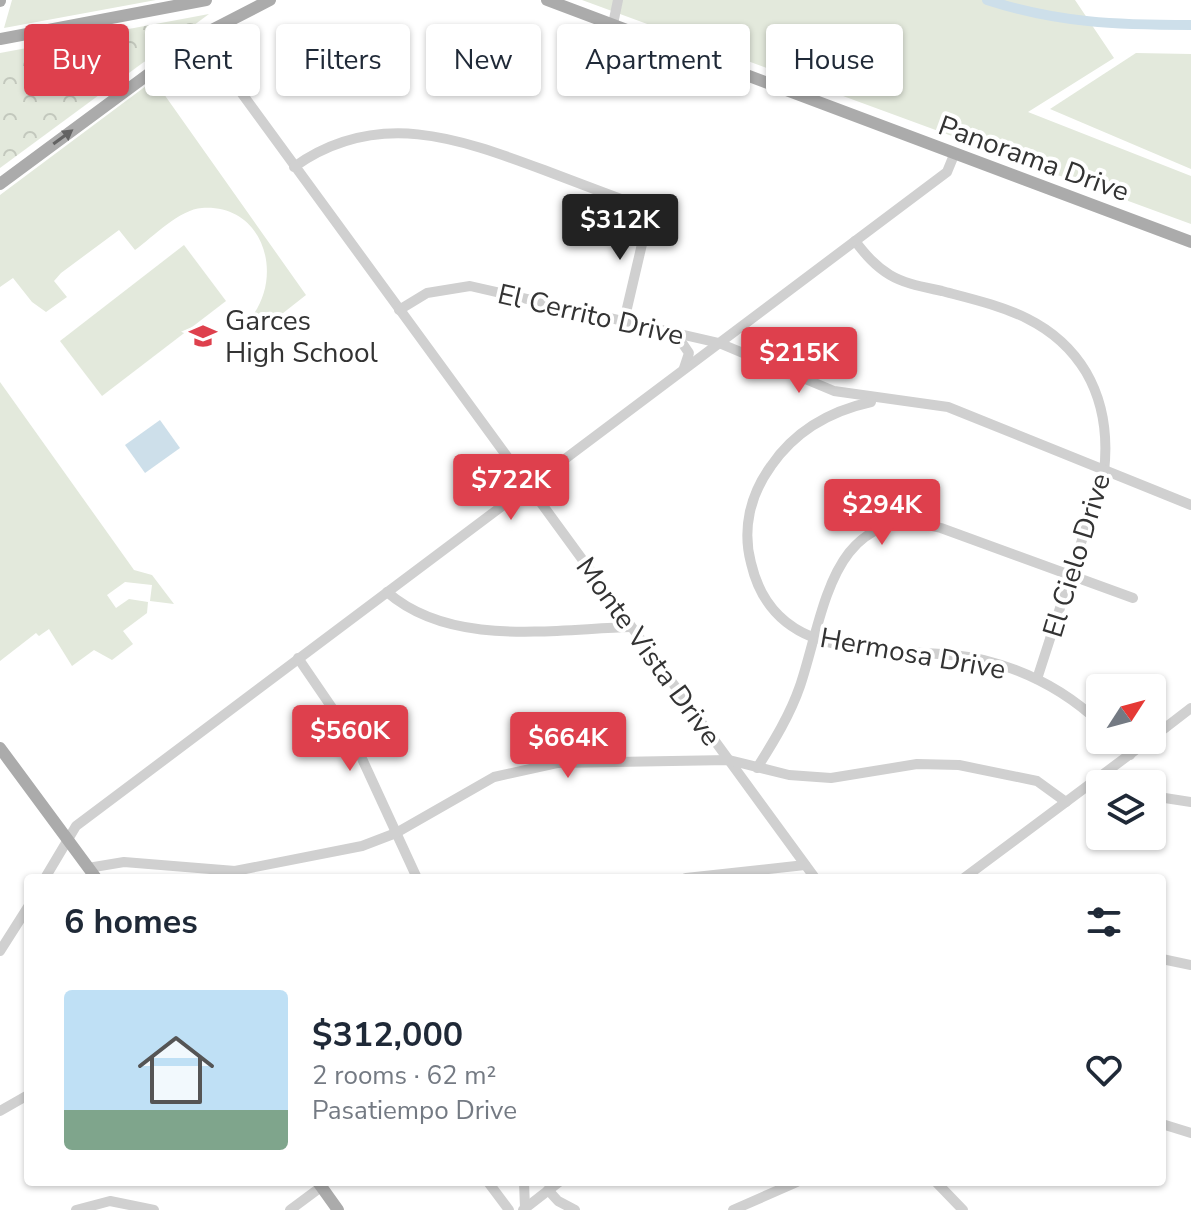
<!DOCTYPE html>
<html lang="en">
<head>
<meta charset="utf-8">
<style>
	:root { --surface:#fff; --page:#f2f2f3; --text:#1f2937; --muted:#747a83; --line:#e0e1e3; --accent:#de404d }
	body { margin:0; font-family:"Nunito Sans",sans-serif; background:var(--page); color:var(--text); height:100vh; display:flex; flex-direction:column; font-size:30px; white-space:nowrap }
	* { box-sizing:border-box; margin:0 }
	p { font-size:26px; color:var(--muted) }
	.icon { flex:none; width:44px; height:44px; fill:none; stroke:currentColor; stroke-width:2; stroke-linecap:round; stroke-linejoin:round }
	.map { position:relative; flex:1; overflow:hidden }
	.sheet { position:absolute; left:24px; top:874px; width:1142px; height:312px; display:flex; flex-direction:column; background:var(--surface); border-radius:8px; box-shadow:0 2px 6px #0004 }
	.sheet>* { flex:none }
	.top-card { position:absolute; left:24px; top:24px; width:1144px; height:72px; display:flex; gap:16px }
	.needle { width:52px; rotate:54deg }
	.tools { position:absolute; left:1086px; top:674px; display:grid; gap:16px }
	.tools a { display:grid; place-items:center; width:80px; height:80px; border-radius:8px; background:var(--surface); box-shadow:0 2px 6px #0004; font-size:40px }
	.price { position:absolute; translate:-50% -68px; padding:0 18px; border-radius:8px; background:var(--accent); color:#fff; font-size:26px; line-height:52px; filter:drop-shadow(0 2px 4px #0008) }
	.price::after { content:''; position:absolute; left:50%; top:48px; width:24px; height:18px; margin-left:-12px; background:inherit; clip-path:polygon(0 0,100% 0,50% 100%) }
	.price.on { background:#222; color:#fff }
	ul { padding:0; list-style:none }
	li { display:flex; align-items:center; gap:24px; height:200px; padding:0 40px }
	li+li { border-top:2px solid var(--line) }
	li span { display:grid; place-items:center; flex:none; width:224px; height:160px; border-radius:8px; color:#555 }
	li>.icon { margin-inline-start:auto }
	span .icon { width:96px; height:96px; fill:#fffc; stroke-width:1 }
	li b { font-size:34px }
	h2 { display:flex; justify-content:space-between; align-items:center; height:96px; padding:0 40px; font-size:34px }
	.tag { padding:0 28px; border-radius:8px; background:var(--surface); box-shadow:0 2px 6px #0004; font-size:28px; line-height:72px }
	.tag.on { background:var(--accent); color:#fff }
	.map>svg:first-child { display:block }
</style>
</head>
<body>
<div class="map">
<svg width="1191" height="1210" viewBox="0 0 1191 1210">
	<defs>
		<pattern id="forest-crowns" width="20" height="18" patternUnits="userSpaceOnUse" patternTransform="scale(2)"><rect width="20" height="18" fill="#e3e9dc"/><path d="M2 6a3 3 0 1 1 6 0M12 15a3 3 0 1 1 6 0" fill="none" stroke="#c3c8bd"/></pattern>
	</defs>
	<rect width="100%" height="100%" fill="#fff"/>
	<!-- green -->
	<g fill="#e3e9dc">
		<path d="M 12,0 L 156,0 L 4,28 Z"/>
		<path d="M 582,0 L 1075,0 L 1114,58 L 1028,112 L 1191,176 L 1191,224 Z"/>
		<path d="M 1136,53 L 1191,54 L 1191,169 L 1050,109 Z"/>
		<path d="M 154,80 L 306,295 L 259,332 L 250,319 C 285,276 264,204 202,208 C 180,209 153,237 135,250 L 119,230 L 61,273 L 54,281 L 67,297 L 46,312 L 32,302 L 13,278 L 0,287 L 0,195 Z"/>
		<path d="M 184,245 L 226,301 L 102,396 L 60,341 Z"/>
		<path d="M 0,382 L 134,570 L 152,575 L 174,604 L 150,601 L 152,585 L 125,582 L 107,595 L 116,608 L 129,599 L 148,602 L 147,613 L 123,631 L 133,644 L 112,660 L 94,650 L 72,666 L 49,629 L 39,636 L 36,633 L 0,661 Z"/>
	</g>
	<!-- forest -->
	<path fill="url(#forest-crowns)" d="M 209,14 L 0,168 L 0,53 Z"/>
	<!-- water -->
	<path fill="#cddfea" d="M 160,420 L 180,448 L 145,473 L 125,445 Z"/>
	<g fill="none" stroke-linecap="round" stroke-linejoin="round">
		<!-- canal -->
		<path stroke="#cddfea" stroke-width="10" d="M 987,0 C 1058,23 1118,25 1191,25"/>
		<!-- minor -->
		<g stroke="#d0d0d0" stroke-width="10">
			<path d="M 613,24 L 618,0"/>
			<path d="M 200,36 L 815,878"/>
			<path d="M 294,167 C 377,108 458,138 544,170 C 586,186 628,202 670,217"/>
			<path d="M 855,241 C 865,254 875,266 890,275 C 905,284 924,287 942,291 C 999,306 1053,317 1086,372 C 1104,403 1108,437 1104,472 L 1037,679"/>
			<path d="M 399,310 L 427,293 L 470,286 L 719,343 L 834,391 L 948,407 L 1191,505"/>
			<path d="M 624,321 L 650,210"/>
			<path d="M 676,334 L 689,353 L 684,368"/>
			<path d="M 871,402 C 830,411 795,431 771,466 C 750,495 742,529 751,563 C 777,675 902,641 984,660 C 1028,671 1067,692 1100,723"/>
			<path d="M 387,592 C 451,648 553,629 631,627"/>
			<path d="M 298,658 L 352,737 L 417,878"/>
			<path d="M 1152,738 L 1191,708"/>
			<path d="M 1116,740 L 1130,755"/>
			<path d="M 757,768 C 774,741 790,715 800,686 C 825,612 831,500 941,528 L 1133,598"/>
			<path d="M 1107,773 L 1118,784"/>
			<path d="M 1152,796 L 1191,802"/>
			<path d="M 88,868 L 124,862 L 235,871 L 362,846 L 396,833 L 494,777 L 557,763 L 729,760 L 789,775 L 831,778 L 917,764 L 959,765 L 1037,781 L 1066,802"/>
			<path d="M 45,878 L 76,826 L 947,172 L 954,155"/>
			<path d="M 686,878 L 805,865"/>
			<path d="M 964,878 L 1149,740"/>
			<path d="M 0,951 L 28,907"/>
			<path d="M 1162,959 L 1191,965"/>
			<path d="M 0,1111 L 28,1095"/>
			<path d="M 1162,1124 L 1191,1133"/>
			<path d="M 488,1182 L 509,1210"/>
			<path d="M 524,1182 L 525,1208"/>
			<path d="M 936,1182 L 963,1210"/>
			<path d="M 548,1190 L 558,1201 L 575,1210"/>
			<path d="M 76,1210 L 110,1201 L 154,1210"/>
			<path d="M 290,1210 L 321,1187"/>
			<path d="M 523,1210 L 559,1182"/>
			<path d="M 733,1210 L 797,1182"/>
		</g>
		<!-- major -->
		<g stroke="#ababab" stroke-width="12">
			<path d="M 547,0 L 1191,242"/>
			<path d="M 0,1 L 0,0"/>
			<path d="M 0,39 L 206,0"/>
			<path d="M 0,184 L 200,36 L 270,0"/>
			<path d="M 0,748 L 96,878"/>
			<path d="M 318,1182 L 338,1210"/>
		</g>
	</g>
	<!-- one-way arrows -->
	<defs><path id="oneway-solid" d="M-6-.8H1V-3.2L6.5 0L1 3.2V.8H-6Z" transform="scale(2)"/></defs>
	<use fill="#636363" href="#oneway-solid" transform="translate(63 137) rotate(-36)"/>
	<!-- icons -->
	<defs>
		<g id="school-bare" transform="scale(2.16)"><path d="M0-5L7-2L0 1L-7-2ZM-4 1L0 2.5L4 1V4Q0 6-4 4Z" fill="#de404d" stroke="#fff" stroke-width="2.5" paint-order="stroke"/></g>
	</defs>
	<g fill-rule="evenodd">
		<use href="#school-bare" x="203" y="336"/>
	</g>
	<g text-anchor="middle" stroke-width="8" stroke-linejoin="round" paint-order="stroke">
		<!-- street labels -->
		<g font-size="28" fill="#333" stroke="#fff">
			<text transform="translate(1034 158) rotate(20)" y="10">Panorama Drive</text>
			<text transform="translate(591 314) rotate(13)" y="10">El Cerrito Drive</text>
			<text transform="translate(1076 555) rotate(-73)" y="10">El Cielo Drive</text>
			<text transform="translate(649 651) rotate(54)" y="10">Monte Vista Drive</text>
			<text transform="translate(913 653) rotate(10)" y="10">Hermosa Drive</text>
		</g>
		<!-- poi labels -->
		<g font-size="28" fill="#333" stroke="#fff" text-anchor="start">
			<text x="225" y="330">Garces<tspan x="225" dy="32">High School</tspan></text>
		</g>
	</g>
</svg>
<div class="tools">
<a><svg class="needle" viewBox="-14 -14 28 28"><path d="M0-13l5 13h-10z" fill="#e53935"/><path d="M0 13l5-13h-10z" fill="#747a83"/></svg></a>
<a><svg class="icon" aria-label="layers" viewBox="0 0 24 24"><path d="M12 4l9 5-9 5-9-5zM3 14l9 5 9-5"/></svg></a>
</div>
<b class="price on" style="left:620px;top:262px">$312K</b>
<b class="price" style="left:799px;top:395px">$215K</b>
<b class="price" style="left:511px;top:522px">$722K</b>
<b class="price" style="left:882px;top:547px">$294K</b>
<b class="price" style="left:350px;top:773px">$560K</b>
<b class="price" style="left:568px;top:780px">$664K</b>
<div class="top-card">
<a class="tag on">Buy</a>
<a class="tag">Rent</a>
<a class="tag">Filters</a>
<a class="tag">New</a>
<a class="tag">Apartment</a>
<a class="tag">House</a>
</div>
<section class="sheet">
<h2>6 homes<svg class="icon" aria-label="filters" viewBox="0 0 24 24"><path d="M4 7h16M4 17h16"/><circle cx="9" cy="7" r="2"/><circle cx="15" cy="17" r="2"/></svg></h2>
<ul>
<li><span style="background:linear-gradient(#bfe0f5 75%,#7fa58c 0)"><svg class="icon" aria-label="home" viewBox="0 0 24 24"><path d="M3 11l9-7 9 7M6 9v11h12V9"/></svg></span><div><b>$312,000</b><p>2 rooms · 62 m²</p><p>Pasatiempo Drive</p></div><svg class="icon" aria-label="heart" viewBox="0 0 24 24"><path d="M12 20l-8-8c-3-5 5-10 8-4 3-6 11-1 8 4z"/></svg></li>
</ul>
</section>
</div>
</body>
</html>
